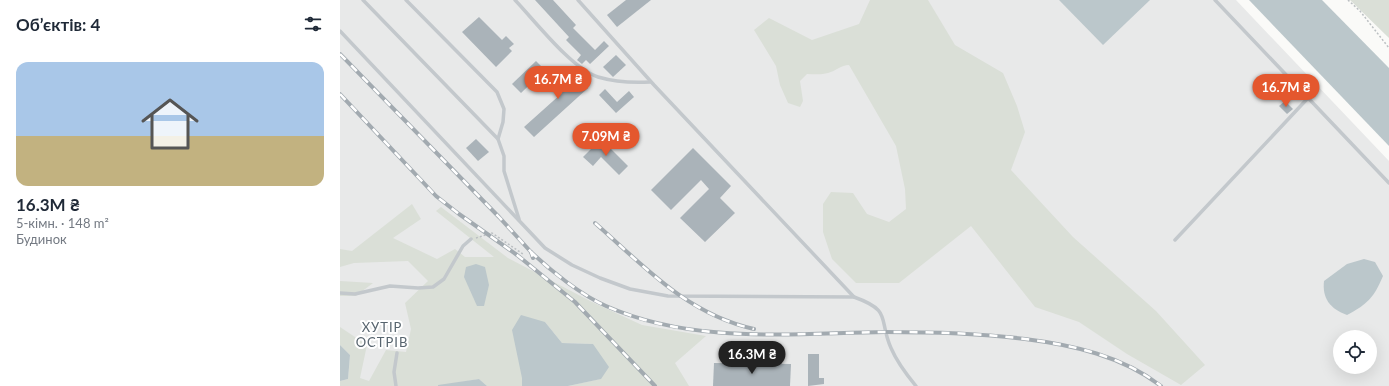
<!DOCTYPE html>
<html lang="uk">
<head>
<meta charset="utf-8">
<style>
	:root { --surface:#fff; --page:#f6f6f7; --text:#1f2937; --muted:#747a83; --accent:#e4572e }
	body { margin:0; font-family:Lato,sans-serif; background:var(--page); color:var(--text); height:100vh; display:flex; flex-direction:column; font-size:15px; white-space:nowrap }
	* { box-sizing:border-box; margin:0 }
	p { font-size:13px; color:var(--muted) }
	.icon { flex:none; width:22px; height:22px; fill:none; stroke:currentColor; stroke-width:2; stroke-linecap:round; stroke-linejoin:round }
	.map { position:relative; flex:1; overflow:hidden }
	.panel { display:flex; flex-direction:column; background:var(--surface); width:340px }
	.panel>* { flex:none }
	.fabs { position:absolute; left:993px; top:330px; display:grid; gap:8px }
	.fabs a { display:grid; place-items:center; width:44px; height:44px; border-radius:50%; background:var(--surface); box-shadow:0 4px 16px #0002; font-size:20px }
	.price { position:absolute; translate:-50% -34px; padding:0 9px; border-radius:14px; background:var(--accent); color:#fff; font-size:13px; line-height:26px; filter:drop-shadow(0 1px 2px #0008) }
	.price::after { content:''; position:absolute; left:50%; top:24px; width:12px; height:9px; margin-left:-6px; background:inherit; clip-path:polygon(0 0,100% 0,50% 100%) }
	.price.selected { background:#222; color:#fff }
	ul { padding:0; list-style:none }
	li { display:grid; align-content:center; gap:8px; height:212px; padding:0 16px }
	li span { display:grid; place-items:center; height:124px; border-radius:12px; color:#555 }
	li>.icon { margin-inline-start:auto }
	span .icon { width:72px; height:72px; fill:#fffc; stroke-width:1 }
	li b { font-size:17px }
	h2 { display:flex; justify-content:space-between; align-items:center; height:48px; padding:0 16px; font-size:17px }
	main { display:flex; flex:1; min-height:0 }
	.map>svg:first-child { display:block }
</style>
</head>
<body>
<main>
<section class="panel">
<h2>Об’єктів: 4<svg class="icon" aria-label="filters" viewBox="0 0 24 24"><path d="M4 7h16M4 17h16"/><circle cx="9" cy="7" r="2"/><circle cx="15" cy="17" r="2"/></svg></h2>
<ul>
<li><span style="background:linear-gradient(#a9c7e8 60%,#c2b280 0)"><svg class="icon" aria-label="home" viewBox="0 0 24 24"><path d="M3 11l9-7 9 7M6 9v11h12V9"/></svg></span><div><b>16.3M ₴</b><p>5-кімн. · 148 m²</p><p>Будинок</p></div></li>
</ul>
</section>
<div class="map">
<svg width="1049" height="386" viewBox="0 0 1049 386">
	<rect width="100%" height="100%" fill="#fafaf8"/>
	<!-- built -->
	<path fill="#e8e9e9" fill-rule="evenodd" d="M 0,0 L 896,0 L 1049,161 L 1049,386 L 0,386 ZM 1000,337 L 1030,337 L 1030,367 L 1000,367 Z"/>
	<!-- green -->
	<g fill="#dadfd7">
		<path d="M 530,0 L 588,0 L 615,45 L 663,73 L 677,106 L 685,132 L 671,170 L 733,237 L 816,311 L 865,365 L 841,385 L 787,354 L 739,322 L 695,307 L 631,226 L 559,283 L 516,283 L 492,259 L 483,232 L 483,204 L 491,192 L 513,193 L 527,214 L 549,222 L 566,209 L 565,189 L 556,146 L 509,65 C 501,65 496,71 488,73 C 481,75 474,74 467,74 L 460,81 L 463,101 L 460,107 L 448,103 L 440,85 L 436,66 L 414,30 L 429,18 L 472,40 L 519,24 Z"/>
		<path d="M 1010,0 L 1049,0 L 1049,38 Z"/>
		<path d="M 72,204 L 81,219 L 53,238 L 97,259 L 115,249 L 125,257 L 154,257 L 96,211 L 101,207 L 168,258 L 252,302 L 302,325 L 366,336 L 335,363 L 349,386 L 228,386 L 260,379 L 253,344 L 222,343 L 205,322 L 182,378 L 182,386 L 147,386 L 139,379 L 98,386 L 0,386 L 0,381 L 8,379 L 10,355 L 0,345 L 0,327 L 27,345 L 20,378 L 29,381 L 46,350 L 66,352 L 71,329 L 65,303 L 88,281 L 68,261 L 14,263 L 0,267 L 0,249 L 12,251 Z"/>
		<path d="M 0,281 L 33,283 L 16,296 L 0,296 Z"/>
	</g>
	<!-- water -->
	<g fill="#bbc7cb">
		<path d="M 719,0 L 810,0 L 763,45 Z"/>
		<path d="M 909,0 L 982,0 L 1049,68 L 1049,146 Z"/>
		<path d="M 1024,259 L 1035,262 L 1043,276 C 1034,297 1028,304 1007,315 C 990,309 982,298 984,281 L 1007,264 Z"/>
		<path d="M 136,264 L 145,267 L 149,285 L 144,306 L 137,306 L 124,277 L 126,267 Z"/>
		<path d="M 181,315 L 205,322 L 222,343 L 253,344 L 269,367 L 261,379 L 228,386 L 182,386 L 182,378 L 172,330 Z"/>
		<path d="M 0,345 L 10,355 L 8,379 L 0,381 Z"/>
		<path d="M 139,379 L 147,386 L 98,386 L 98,385 Z"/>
	</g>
	<!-- building -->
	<g fill="#aab3b9">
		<path d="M 195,0 L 213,0 L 236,25 L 233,28 L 255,50 L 264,41 L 269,46 L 250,64 L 246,60 L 242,64 L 237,60 L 241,55 L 226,40 L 229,37 Z"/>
		<path d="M 286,0 L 311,0 L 277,27 L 267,15 Z"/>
		<path d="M 139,17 L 162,40 L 166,36 L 174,44 L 169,48 L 172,51 L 156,67 L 122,32 Z"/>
		<path d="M 276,55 L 286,65 L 273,77 L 263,67 Z"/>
		<path d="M 196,61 L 205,70 L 181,93 L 172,84 Z"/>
		<path d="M 217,68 L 237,76 L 248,88 L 194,137 L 184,127 L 222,93 L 207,78 Z"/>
		<path d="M 265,89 L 277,102 L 289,91 L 294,97 L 276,113 L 259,95 Z"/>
		<path d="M 945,101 L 953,109 L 947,114 L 939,106 Z"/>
		<path d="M 136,139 L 149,152 L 138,161 L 126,148 Z"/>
		<path d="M 261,139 L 288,166 L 279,175 L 261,157 L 253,166 L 243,157 Z"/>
		<path d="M 353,148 L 391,186 L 380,198 L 395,213 L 365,242 L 340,218 L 369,189 L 361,180 L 331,210 L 311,190 Z"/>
		<path d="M 468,354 L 479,354 L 479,378 L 484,378 L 484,384 L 468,386 Z"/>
		<path d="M 374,363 L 451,364 L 450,386 L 373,386 Z"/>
	</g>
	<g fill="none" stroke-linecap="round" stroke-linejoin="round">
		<!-- path -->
		<g stroke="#bbbfc2" stroke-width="1.5" stroke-dasharray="2 2" stroke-linecap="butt">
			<path d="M 1008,0 L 1020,11 L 1049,48"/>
			<path d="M 136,238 L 152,233 L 183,254"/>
		</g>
		<!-- service -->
		<g stroke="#c3c8cc" stroke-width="3.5">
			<path d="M 23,0 L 158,139"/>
			<path d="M 66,0 L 157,92 L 164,109 L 163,122 L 158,139 L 164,156 L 164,171 L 179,219"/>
			<path d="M 175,0 C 195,21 232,69 258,77 C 275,82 293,83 310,82"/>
			<path d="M 238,0 L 314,85 L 514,297"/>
			<path d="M 875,0 L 1049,183"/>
			<path d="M 0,31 L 205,248 L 232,265 L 260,278 L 290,289 L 328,296 L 514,297 C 553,311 538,319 551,348 C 557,362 566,374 576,386"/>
			<path d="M 835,240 L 968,98"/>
			<path d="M 0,293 L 15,294 L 50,286 L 78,288 L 93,287 L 104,279 L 123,246 L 131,239"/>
			<path d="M 56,386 L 54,372 L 57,353"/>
		</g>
		<!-- rail casing -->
		<g stroke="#a2aab0" stroke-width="4">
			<g id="rail">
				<path d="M 0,54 L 159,217 L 191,252 L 193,258"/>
				<path d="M 0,94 L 96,196 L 119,214 L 177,255 L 235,302 L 315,386"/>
				<path d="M 255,223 C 305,267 347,314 414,329"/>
				<path d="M 191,252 C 211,271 241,295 266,306 C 354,345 453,333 545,332 C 592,332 639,333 685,339 C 733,345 782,356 821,386"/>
			</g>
		</g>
		<!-- rail -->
		<use href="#rail" stroke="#fff" stroke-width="2.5" stroke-dasharray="8" stroke-linecap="butt"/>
	</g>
	<g text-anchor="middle" stroke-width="4" stroke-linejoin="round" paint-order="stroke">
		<!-- neighbourhood labels -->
		<g font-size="13" letter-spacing="1" fill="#57646e" stroke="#fff">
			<text x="42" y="332">ХУТІР<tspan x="42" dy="15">ОСТРІВ</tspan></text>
		</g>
	</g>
</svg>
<div class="fabs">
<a><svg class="icon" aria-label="locate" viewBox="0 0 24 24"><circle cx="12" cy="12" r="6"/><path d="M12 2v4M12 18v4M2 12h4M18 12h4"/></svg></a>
</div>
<b class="price" style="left:218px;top:100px">16.7M ₴</b>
<b class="price" style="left:946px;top:108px">16.7M ₴</b>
<b class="price" style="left:266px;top:157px">7.09M ₴</b>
<b class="price selected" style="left:412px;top:375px">16.3M ₴</b>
</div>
</main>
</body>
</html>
